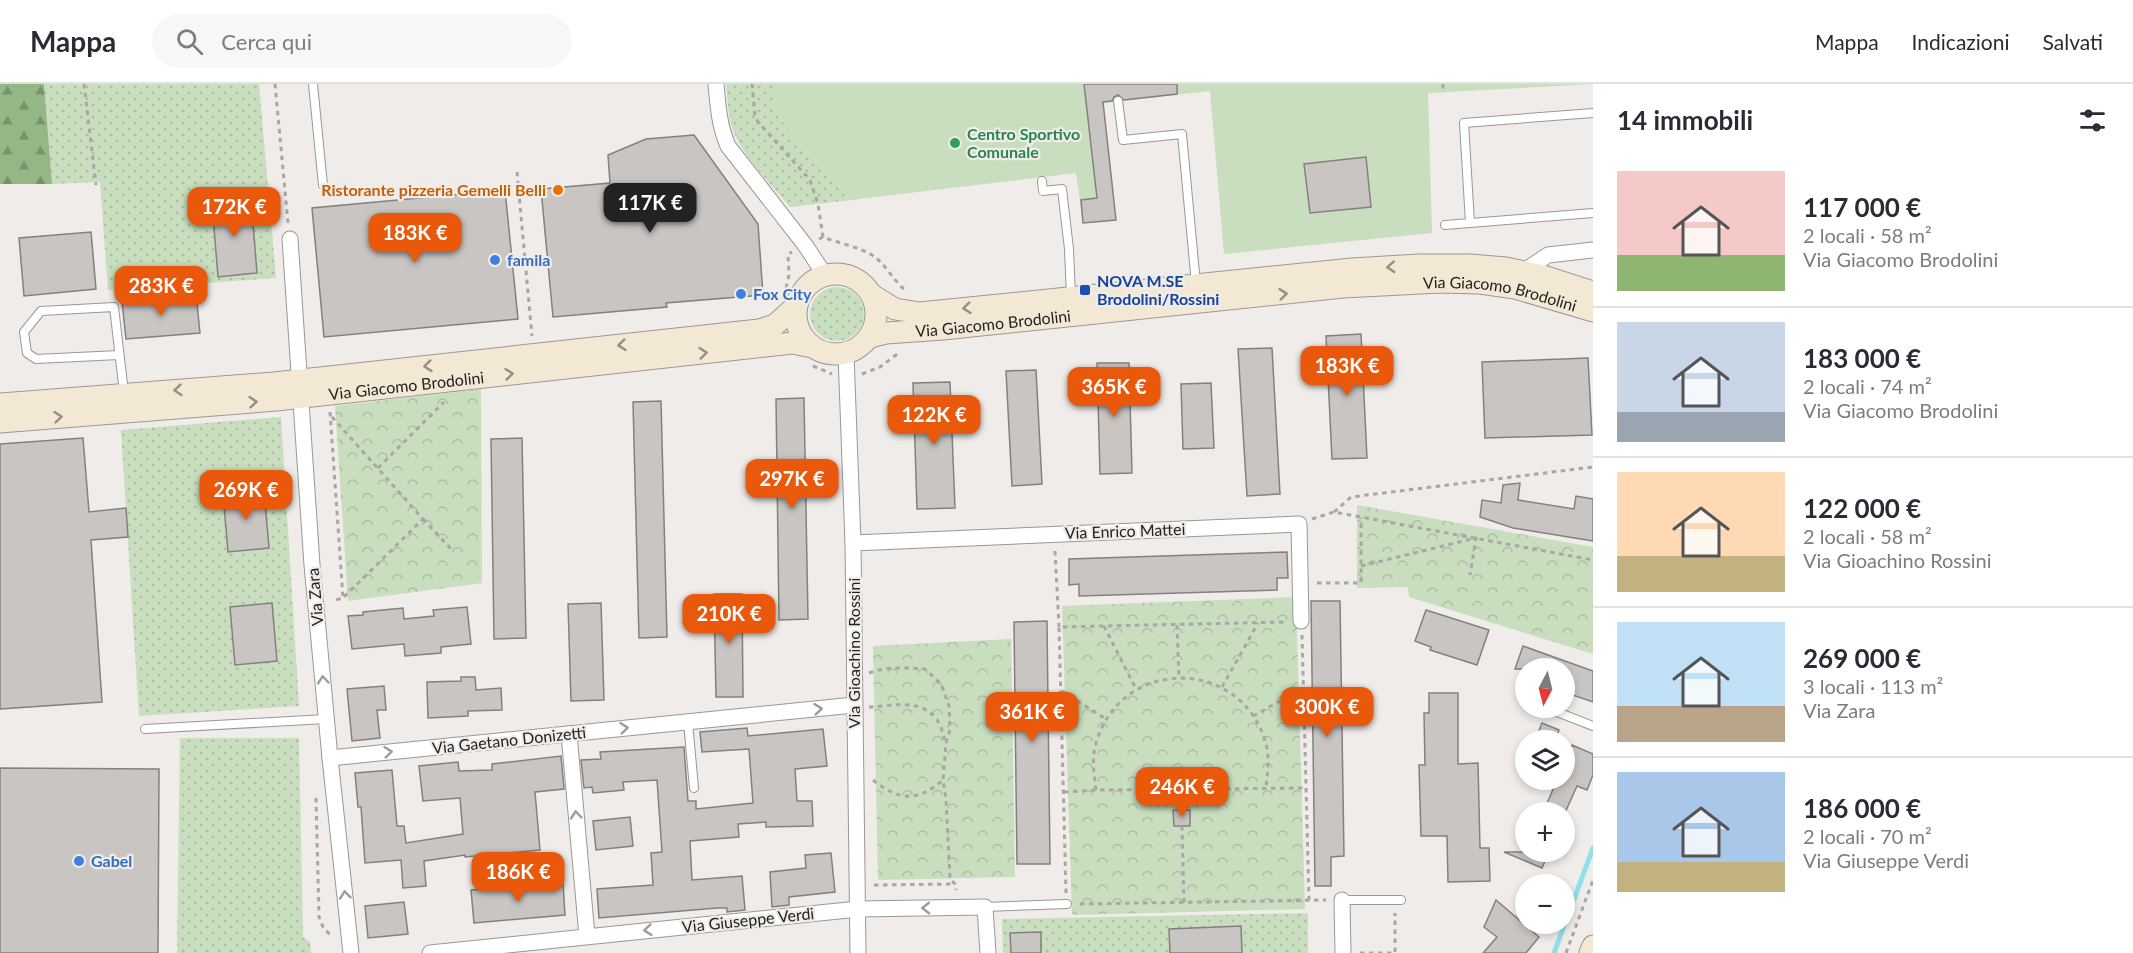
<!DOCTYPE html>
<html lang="it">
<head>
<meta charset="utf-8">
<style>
	:root { --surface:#fff; --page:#f7f7f7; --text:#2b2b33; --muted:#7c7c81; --line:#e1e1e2; --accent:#ea580c }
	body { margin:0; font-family:Lato,sans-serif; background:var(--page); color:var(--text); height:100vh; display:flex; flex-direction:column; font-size:22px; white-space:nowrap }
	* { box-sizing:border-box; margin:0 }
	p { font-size:20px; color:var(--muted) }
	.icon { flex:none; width:33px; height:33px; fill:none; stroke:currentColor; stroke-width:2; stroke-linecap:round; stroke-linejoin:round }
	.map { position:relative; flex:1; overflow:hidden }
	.side { display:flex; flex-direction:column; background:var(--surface); width:540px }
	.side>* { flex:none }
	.needle { width:39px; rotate:187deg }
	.tools { position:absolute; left:1515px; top:574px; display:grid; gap:12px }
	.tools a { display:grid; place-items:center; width:60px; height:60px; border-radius:50%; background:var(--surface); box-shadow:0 3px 9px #0003; font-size:30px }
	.price { position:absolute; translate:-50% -51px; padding:0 14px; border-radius:12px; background:var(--accent); color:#fff; font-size:20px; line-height:39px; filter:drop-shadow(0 2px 3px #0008) }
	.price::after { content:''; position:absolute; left:50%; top:36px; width:18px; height:14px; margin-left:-9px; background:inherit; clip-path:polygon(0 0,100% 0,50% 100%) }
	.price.active { background:#222; color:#fff }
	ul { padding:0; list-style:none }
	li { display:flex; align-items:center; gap:18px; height:150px; padding:0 24px }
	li+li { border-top:2px solid var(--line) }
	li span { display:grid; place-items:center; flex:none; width:168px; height:120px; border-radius:0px; color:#555 }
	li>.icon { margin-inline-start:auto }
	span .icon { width:72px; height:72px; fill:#fffc; stroke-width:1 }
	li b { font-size:26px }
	h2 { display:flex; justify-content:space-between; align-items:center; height:72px; padding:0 24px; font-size:26px }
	header { display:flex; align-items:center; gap:36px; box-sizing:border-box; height:84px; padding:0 30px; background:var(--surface); border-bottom:2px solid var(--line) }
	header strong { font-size:28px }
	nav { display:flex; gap:33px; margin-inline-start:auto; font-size:21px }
	.search { width:420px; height:54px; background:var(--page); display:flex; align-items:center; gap:15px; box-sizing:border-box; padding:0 21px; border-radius:33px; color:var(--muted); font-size:22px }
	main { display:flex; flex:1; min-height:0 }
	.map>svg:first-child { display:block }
</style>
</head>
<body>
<header>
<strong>Mappa</strong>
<div class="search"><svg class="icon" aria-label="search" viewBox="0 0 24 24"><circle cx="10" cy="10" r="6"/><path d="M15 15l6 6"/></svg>Cerca qui</div>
<nav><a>Mappa</a><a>Indicazioni</a><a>Salvati</a></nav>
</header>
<main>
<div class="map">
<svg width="1593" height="869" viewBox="0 0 1593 869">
	<defs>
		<pattern id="grass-dots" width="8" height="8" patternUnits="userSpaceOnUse" patternTransform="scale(1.5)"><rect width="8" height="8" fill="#c8debe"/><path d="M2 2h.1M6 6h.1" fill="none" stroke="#acbea3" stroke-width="1.8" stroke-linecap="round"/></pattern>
		<pattern id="forest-firs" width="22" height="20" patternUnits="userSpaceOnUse" patternTransform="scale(1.5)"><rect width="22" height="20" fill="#95b785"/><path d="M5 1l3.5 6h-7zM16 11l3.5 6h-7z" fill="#79946c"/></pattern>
		<pattern id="park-crowns" width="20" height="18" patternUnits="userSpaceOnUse" patternTransform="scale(1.5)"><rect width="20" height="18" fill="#c8debe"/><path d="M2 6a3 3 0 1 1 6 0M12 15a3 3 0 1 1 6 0" fill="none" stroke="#acbea3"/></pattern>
	</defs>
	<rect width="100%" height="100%" fill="#efece9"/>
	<!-- grass -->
	<g fill="url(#grass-dots)">
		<path d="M 44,0 L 259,0 L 276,194 L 108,206 L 100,98 L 52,100 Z"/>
		<path d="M 726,0 L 773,0 L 776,30 L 851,116 L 790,123 C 773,103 745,74 735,51 C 728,36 728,17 726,0 Z"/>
		<circle cx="837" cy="230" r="27"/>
		<path d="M 281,333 L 299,622 L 139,632 L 121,346 Z"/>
		<path d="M 180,654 L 299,654 L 303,853 L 310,858 L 311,869 L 177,869 Z"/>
		<path d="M 1308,829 L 1308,869 L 1003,869 L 1002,835 Z"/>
	</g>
	<!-- forest -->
	<path fill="url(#forest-firs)" d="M 0,0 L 44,0 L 52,100 L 0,100 Z"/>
	<!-- park -->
	<g fill="url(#park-crowns)">
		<path d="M 481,305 L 482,499 L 348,517 L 335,322 Z"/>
		<path d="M 1357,421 L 1593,463 L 1593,570 L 1409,513 L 1408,503 L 1357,504 Z"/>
		<path d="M 1296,513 L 1305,825 L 1072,831 L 1062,522 Z"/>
		<path d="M 1011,555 L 1015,793 L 878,796 L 873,562 Z"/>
	</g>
	<!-- pitch -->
	<path fill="#c8debe" d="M 773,0 L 1593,0 L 1428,9 L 1432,149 L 1224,170 L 1210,7 L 1103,19 L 1116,136 L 1083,139 L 1076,89 L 851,116 L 776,30 Z"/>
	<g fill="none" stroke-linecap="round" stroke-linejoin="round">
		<!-- stream -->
		<path stroke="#90e0e9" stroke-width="5" d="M 1554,869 L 1593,764"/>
	</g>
	<!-- building -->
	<g fill="#c8c5c3" stroke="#84807f" stroke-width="1.5">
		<path d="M 1084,0 L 1177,0 L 1177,10 L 1124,16 L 1118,11 L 1114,13 L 1112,17 L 1103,18 L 1116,136 L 1083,139 L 1081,116 L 1097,114 Z"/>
		<path d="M 694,51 L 758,140 L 763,211 L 666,219 L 667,223 L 553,233 L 541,105 L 610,99 L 608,71 L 646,55 Z"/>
		<path d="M 1366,73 L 1371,123 L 1310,129 L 1304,80 Z"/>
		<path d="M 505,106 L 518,235 L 324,253 L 312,124 Z"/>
		<path d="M 251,116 L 257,189 L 218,193 L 212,119 Z"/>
		<path d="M 91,148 L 96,205 L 24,212 L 19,154 Z"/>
		<path d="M 196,210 L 200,249 L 126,255 L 122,217 Z"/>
		<path d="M 1361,250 L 1367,374 L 1332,375 L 1326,252 Z"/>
		<path d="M 1272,264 L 1280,410 L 1247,412 L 1238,265 Z"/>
		<path d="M 1588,274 L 1592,351 L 1485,354 L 1482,278 Z"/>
		<path d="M 1097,279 L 1129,279 L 1132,389 L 1100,390 Z"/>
		<path d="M 1036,286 L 1042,400 L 1012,402 L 1006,287 Z"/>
		<path d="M 950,298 L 955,424 L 917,425 L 913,299 Z"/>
		<path d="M 1211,299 L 1214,364 L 1183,365 L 1181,300 Z"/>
		<path d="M 804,314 L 808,535 L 779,536 L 776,315 Z"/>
		<path d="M 661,317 L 667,553 L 639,554 L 633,318 Z"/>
		<path d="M 83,354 L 89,428 L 126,424 L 128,453 L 91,456 L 102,618 L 0,625 L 0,360 Z"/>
		<path d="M 522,354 L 526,554 L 494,555 L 491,355 Z"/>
		<path d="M 1520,399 L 1518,416 L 1574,425 L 1576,412 L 1593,415 L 1593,457 L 1513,444 L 1480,433 L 1482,416 L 1501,419 L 1503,401 Z"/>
		<path d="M 264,407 L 269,464 L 228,468 L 223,410 Z"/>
		<path d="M 1287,468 L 1288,494 L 1277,494 L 1277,506 L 1079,512 L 1079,500 L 1069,501 L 1069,475 Z"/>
		<path d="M 714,510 L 742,510 L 743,613 L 716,613 Z"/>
		<path d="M 1311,517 L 1340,517 L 1344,772 L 1331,773 L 1331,802 L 1315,802 Z"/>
		<path d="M 272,519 L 277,577 L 235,581 L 230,523 Z"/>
		<path d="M 601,519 L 604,616 L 571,617 L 568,520 Z"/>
		<path d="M 467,523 L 471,560 L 441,563 L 441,569 L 405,572 L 404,560 L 352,565 L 348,532 L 363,531 L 363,528 L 403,524 L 404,535 L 434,532 L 433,526 Z"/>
		<path d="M 1426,526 L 1489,546 L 1477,581 L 1430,566 L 1431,563 L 1415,557 Z"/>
		<path d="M 1047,537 L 1050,780 L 1017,780 L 1014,538 Z"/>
		<path d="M 1523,562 L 1593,587 L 1593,618 L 1564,608 L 1564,585 L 1515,585 Z"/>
		<path d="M 461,593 L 475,593 L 476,606 L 501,604 L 502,626 L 468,627 L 468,632 L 428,634 L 427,598 L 461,597 Z"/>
		<path d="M 384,602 L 386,626 L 377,626 L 380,654 L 352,657 L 347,605 Z"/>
		<path d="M 1429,609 L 1458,609 L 1458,680 L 1478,679 L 1480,764 L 1489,764 L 1490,797 L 1448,798 L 1447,752 L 1421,752 L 1419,681 L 1425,681 L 1424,629 L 1429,629 Z"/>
		<path d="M 1542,639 L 1559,646 L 1555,657 L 1535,657 Z"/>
		<path d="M 747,644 L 748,652 L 823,645 L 827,682 L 795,685 L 797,717 L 812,717 L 813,742 L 766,743 L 766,738 L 738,740 L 739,753 L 690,757 L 692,796 L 742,792 L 745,826 L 727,828 L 727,824 L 717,824 L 599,834 L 597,805 L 653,801 L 651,769 L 662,768 L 657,696 L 623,698 L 624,706 L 593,709 L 592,703 L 584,704 L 581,676 L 601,675 L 600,668 L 684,663 L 688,717 L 696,717 L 696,725 L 753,719 L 749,665 L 702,668 L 700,648 Z"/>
		<path d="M 1572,661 L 1593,670 L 1593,691 L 1587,706 L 1577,702 L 1564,731 L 1564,729 L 1543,729 L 1557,696 L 1564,696 L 1564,677 Z"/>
		<path d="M 561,672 L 564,705 L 535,708 L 540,766 L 465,773 L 465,771 L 424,777 L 426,802 L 403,804 L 401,776 L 365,779 L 361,723 L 358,723 L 355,689 L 392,686 L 397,742 L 404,742 L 406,759 L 463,750 L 460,714 L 423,717 L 419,682 L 458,678 L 459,687 L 492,686 L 492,680 Z"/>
		<path d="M 0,684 L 159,685 L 158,869 L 0,869 Z"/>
		<path d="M 1173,726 L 1190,726 L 1190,742 L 1174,742 Z"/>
		<path d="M 630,733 L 633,762 L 596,766 L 593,737 Z"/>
		<path d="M 1504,768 L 1549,768 L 1542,784 Z"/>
		<path d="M 831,769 L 835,808 L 789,813 L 789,821 L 772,823 L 770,788 L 806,784 L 805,771 Z"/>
		<path d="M 563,799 L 565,831 L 474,839 L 471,806 Z"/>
		<path d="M 1496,816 L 1539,853 L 1526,869 L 1483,869 L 1497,853 L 1484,843 Z"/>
		<path d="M 404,818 L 408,850 L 368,854 L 365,822 Z"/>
		<path d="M 1241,842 L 1242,869 L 1170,869 L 1169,845 Z"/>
		<path d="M 1041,848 L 1041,869 L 1011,869 L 1010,849 Z"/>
	</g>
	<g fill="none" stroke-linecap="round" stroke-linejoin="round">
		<!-- service casing -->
		<g stroke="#9a9895" stroke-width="10">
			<g id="service">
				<path d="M 313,0 L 323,101"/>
				<path d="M 1118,17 L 1123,56 L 1182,50 L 1196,200"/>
				<path d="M 1042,97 L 1043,107 L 1062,105 L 1069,165 L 1071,212"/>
				<path d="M 1470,139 L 1464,39 L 1593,29"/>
				<path d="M 1445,141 L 1593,129"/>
				<path d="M 119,271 L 36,275 L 27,269 L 24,248 L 41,227 L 114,223 L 124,309"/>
				<path d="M 1524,615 L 1526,616"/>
				<path d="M 1547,624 L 1593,642"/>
				<path d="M 688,638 L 694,704"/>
				<path d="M 145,645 L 326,635"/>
				<path d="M 1342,816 L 1401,816"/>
				<path d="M 985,823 L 1067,820"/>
			</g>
		</g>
		<!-- minor casing -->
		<g stroke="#9a9895" stroke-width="17">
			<g id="minor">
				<path d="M 716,0 C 718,22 719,41 728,62 L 805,161 L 825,191"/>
				<path d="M 290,155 L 312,481 L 330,674 L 351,869"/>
				<path d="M 1524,187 L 1548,171 L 1593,166"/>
				<path d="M 846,270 L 853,459 L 858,869"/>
				<path d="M 853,459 L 1299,440 L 1301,537"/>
				<path d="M 569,650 L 587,852"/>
				<path d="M 330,674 L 854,621"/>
				<path d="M 1342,816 L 1343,869"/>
				<path d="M 430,869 L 858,825 L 985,823 L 988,869"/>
			</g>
		</g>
		<!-- secondary casing -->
		<g stroke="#9a9895" stroke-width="23">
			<g id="secondary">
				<circle cx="836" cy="230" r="40"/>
				<path d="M 872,211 L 895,225 L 920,229 L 1352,185 L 1419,181 L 1470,181 L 1506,184 L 1543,192 L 1593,208"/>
				<path id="s1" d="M 870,253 L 886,249 L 943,245 L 1343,203 L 1441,198 L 1480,199 L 1515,204 L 1593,227"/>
				<path d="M 0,320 L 274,299 L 759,246 L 775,241 L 797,221"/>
				<path id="s2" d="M 0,338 L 276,316 L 793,259 L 812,263"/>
				<path d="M 1590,869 L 1593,862"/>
			</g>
		</g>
		<!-- path -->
		<g stroke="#a9a6a4" stroke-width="3" stroke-dasharray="4.5 4.5" stroke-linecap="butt">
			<path d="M 84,0 L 96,101"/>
			<path d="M 275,0 L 288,139"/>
			<path d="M 752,0 L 755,32 L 758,38 L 810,96 L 818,120 L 823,153"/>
			<path d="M 1443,0 L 1443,8"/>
			<path d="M 517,88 L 532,252"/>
			<path d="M 819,155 L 823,153 C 838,159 859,163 872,171 C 884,178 893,196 905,206"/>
			<path d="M 786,204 L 789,191 L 788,170 L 792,168"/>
			<path d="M 813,282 L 832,290"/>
			<path d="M 862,290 L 880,283 L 900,268"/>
			<path d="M 330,328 L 343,514 L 332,517"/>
			<path d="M 332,333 L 423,435 L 344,513"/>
			<path d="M 378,384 L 444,318"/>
			<path d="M 1334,428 L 1351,413 L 1593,383"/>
			<path d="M 423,435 L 452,466"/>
			<path d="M 1312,435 L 1334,428 L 1593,476"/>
			<path d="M 1055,467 L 1059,543"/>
			<path d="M 1361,482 L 1476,454 L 1470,491"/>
			<path d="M 1317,499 L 1361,499 L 1361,434"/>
			<path d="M 1177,541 L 1179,593"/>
			<path d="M 1104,542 L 1136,605"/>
			<path d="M 1302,551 L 1309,816"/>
			<path d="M 869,589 C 887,582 906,584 925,585 L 941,600 L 949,622 L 950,646 L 946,659 L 943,696 L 946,715 L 950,795 L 955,800 L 956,806"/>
			<path d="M 1222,603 L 1258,539"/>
			<path d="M 1062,607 L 1106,635"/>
			<path d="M 869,623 C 892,622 921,614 936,635 C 941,640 943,650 945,657"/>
			<path d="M 1253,632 L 1302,605"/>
			<path d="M 873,696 C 899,717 918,718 943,696"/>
			<path d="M 1182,705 L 1182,726"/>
			<path d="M 1096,706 C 1094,689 1091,672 1097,656 C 1123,575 1235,573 1264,653 C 1270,669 1268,686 1266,703"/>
			<path d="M 1064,708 L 1096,706 L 1305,704"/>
			<path d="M 316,714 L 319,833 L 323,843 L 332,853"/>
			<path d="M 1182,742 L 1184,822"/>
			<path d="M 874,801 L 955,800"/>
			<path d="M 1066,809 L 1059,543 L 1285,538"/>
			<path d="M 1080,820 L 1326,816"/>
			<path d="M 1360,869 L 1395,869 L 1395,829"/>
			<path d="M 1566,869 L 1593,796"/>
		</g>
		<!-- service -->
		<use href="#service" stroke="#fff" stroke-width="8"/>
		<!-- minor -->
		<use href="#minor" stroke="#fff" stroke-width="15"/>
		<!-- secondary -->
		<use href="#secondary" stroke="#f2e8d4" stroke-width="21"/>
	</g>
	<!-- one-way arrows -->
	<defs><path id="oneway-chevron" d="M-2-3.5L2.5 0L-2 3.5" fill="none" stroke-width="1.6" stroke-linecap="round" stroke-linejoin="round" transform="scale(1.5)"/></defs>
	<g stroke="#958f84">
		<use href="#oneway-chevron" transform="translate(1391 183) rotate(177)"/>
		<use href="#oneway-chevron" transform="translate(1283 210) rotate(-6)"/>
		<use href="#oneway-chevron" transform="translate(967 224) rotate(174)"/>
		<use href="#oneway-chevron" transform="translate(622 261) rotate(174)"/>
		<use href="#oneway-chevron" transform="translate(703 269) rotate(-6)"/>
		<use href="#oneway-chevron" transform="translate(428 282) rotate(174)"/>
		<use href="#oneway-chevron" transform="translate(509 290) rotate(-6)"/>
		<use href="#oneway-chevron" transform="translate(178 306) rotate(175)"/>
		<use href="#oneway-chevron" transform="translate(253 318) rotate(-5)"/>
		<use href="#oneway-chevron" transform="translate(58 333) rotate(-5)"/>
	</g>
	<g stroke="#9c9c9c">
		<use href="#oneway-chevron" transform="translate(323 596) rotate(-95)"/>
		<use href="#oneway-chevron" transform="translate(818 625) rotate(-6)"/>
		<use href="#oneway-chevron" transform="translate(624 644) rotate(-6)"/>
		<use href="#oneway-chevron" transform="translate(388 668) rotate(-6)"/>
		<use href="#oneway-chevron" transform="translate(576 731) rotate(-95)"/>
		<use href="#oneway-chevron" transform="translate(345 811) rotate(-96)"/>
		<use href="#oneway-chevron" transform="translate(926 824) rotate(179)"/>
		<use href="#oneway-chevron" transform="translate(648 846) rotate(174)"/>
	</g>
	<!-- markers -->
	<circle fill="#2e9e5b" stroke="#efece9" stroke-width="2" cx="955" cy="59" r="6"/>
	<circle fill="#e8710a" stroke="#efece9" stroke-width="2" cx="558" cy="106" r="6"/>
	<g fill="#3f7fe0" stroke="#efece9" stroke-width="2">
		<circle cx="495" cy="176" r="6"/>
		<circle cx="741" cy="210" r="6"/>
		<circle cx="79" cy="777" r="6"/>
	</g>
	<rect fill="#1a4fb4" stroke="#efece9" stroke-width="2" x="1079" y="200" width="12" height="12" rx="3"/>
	<g text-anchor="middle" stroke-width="4.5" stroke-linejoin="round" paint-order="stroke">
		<!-- leisure labels -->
		<g font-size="16" font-weight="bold" fill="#27864d" stroke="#efece9" text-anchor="start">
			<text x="967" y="56">Centro Sportivo<tspan x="967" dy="18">Comunale</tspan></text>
		</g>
		<!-- food labels -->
		<g font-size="16" font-weight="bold" fill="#c56008" stroke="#efece9" text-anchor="end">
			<text x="546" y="112">Ristorante pizzeria Gemelli Belli</text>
		</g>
		<!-- shop labels -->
		<g font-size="16" font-weight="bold" fill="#366cbe" stroke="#efece9" text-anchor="start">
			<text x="507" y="182">famila</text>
			<text x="753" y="216">Fox City</text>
			<text x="91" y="783">Gabel</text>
		</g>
		<!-- transit labels -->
		<g font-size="16" font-weight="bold" fill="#164399" stroke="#efece9" text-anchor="start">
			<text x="1097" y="203">NOVA M.SE<tspan x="1097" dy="18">Brodolini/Rossini</tspan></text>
		</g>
		<!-- street labels -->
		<g font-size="16" fill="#242322" stroke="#efece9">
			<text dy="6" stroke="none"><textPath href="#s1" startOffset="634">Via Giacomo Brodolini</textPath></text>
			<text dy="6" stroke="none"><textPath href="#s1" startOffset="124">Via Giacomo Brodolini</textPath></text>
			<text dy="6" stroke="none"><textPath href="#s2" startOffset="408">Via Giacomo Brodolini</textPath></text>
			<text transform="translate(1125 447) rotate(-2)" y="6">Via Enrico Mattei</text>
			<text transform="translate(315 513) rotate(-95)" y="6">Via Zara</text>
			<text transform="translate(854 569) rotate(-90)" y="6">Via Gioachino Rossini</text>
			<text transform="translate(509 656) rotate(-6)" y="6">Via Gaetano Donizetti</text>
			<text transform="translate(748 836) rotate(-6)" y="6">Via Giuseppe Verdi</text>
		</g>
	</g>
</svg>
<div class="tools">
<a><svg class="needle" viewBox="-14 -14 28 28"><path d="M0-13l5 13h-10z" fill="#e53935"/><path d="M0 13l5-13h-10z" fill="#7c7c81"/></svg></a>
<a><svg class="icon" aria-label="layers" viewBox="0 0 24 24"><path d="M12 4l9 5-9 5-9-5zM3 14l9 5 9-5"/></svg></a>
<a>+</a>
<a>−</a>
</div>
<b class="price active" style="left:650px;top:150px">117K €</b>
<b class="price" style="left:234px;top:154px">172K €</b>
<b class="price" style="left:415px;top:180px">183K €</b>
<b class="price" style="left:161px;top:233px">283K €</b>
<b class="price" style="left:1347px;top:313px">183K €</b>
<b class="price" style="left:1114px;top:334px">365K €</b>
<b class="price" style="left:934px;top:362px">122K €</b>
<b class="price" style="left:792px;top:426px">297K €</b>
<b class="price" style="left:246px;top:437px">269K €</b>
<b class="price" style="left:729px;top:561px">210K €</b>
<b class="price" style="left:1327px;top:654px">300K €</b>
<b class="price" style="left:1032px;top:659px">361K €</b>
<b class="price" style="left:1182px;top:734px">246K €</b>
<b class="price" style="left:518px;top:819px">186K €</b>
</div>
<section class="side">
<h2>14 immobili<svg class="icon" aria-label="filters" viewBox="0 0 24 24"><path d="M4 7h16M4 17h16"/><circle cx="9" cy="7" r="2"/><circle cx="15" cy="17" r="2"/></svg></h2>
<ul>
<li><span style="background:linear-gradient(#f6c9c9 70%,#8fb573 0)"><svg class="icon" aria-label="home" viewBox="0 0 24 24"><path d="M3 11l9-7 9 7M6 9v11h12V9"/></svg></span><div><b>117 000 €</b><p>2 locali · 58 m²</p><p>Via Giacomo Brodolini</p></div></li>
<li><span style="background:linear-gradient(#c9d6e8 75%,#9aa5b1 0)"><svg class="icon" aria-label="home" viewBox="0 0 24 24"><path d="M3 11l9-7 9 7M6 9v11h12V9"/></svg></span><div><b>183 000 €</b><p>2 locali · 74 m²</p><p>Via Giacomo Brodolini</p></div></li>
<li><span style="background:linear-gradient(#ffd9b3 70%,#c2b280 0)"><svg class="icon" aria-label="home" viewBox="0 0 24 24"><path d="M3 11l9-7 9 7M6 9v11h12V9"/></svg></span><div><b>122 000 €</b><p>2 locali · 58 m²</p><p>Via Gioachino Rossini</p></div></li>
<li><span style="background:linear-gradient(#bfe0f5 70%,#b9a48a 0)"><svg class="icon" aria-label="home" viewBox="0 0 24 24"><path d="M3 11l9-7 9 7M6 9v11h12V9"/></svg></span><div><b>269 000 €</b><p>3 locali · 113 m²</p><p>Via Zara</p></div></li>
<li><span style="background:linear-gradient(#a9c7e8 75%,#c2b280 0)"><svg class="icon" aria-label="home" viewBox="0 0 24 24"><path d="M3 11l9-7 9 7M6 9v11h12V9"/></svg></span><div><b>186 000 €</b><p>2 locali · 70 m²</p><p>Via Giuseppe Verdi</p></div></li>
</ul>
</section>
</main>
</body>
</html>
